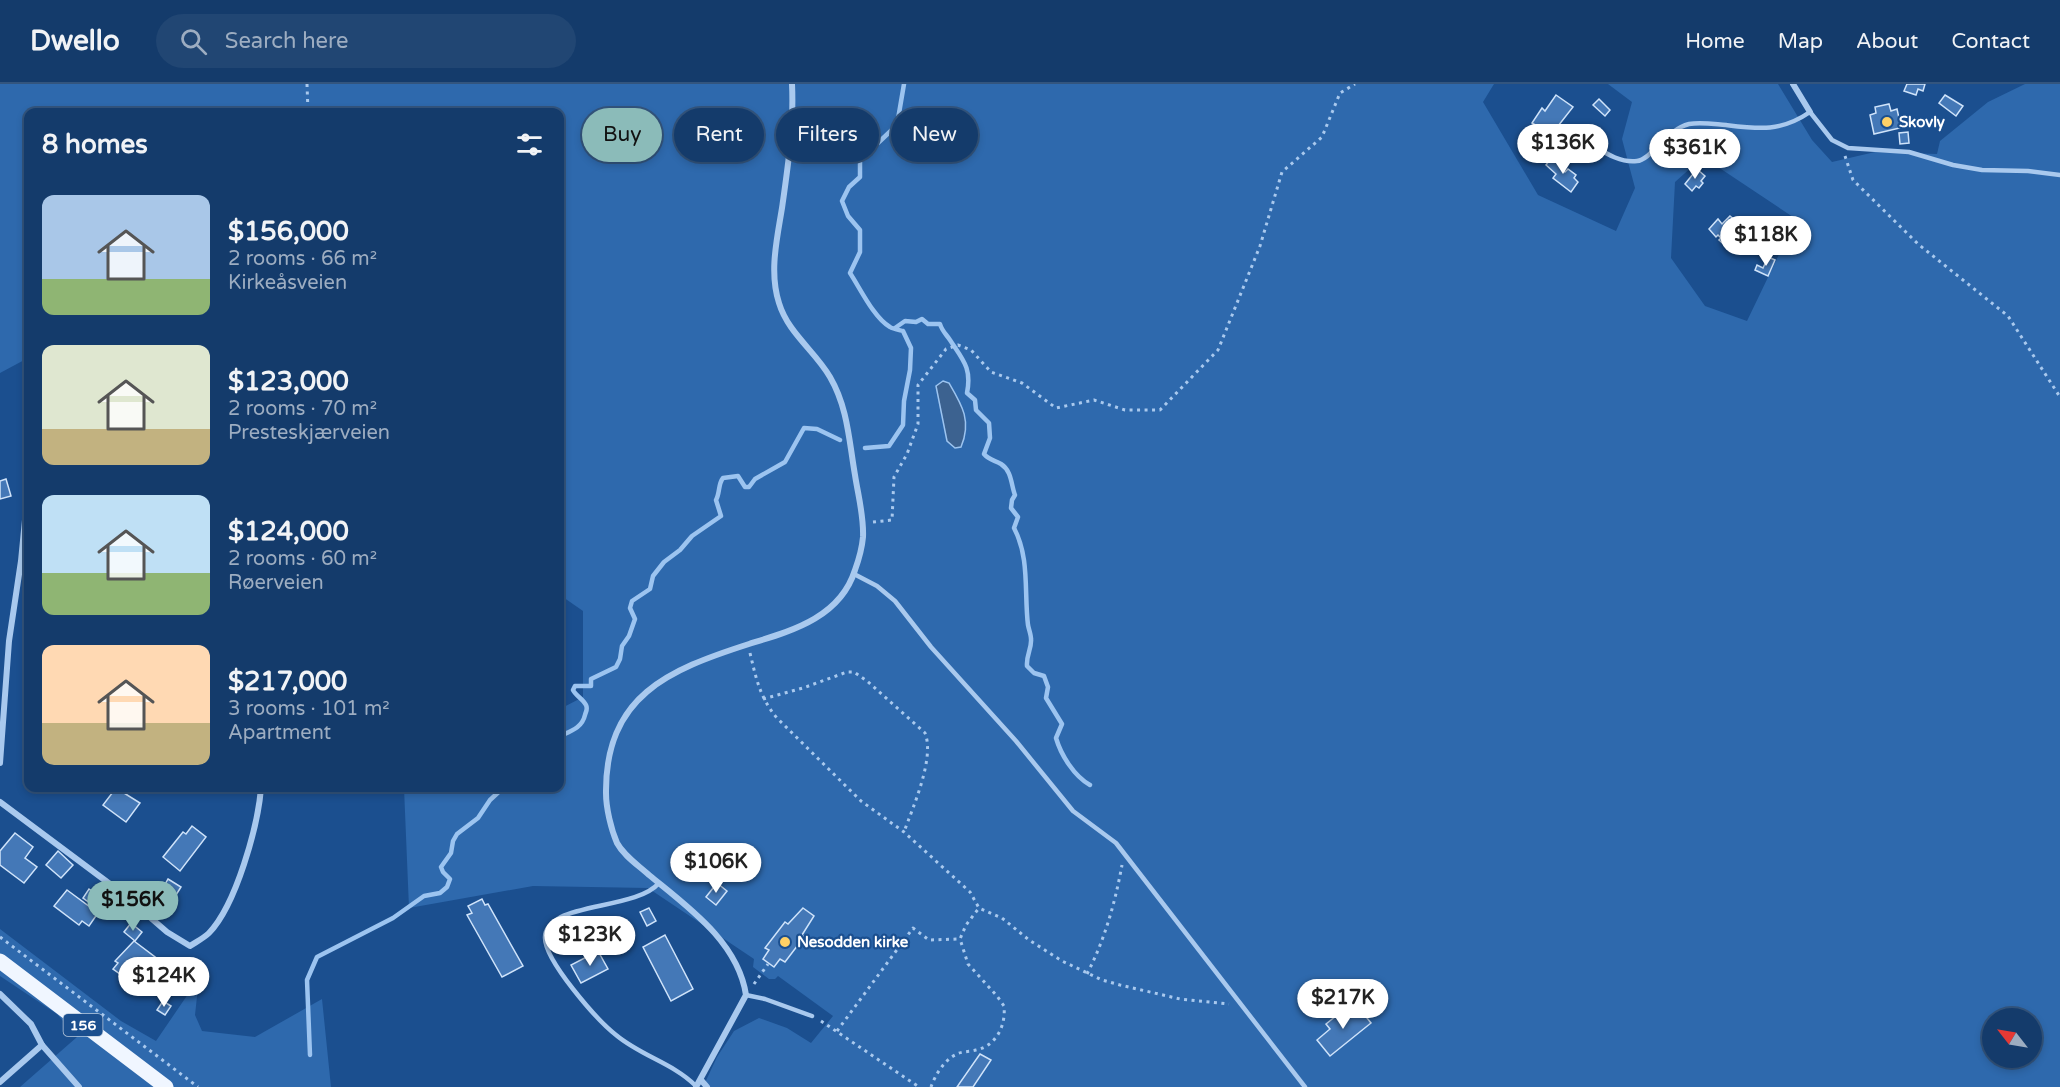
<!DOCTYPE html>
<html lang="en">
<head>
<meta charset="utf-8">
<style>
	:root { --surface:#143b6b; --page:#214673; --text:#f1f3f6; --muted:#9dadc1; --line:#33557e; --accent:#8bbbb9 }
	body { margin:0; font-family:"Varela Round",sans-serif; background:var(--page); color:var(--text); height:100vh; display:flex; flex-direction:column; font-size:22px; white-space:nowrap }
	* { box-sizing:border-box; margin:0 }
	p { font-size:20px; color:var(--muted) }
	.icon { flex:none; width:33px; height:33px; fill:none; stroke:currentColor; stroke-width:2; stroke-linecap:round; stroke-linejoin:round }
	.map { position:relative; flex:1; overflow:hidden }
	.side { position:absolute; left:24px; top:24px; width:540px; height:684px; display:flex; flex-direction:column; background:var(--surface); border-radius:12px; box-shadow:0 3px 9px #0003,0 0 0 2px var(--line) }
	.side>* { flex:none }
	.banner { position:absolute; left:582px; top:24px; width:570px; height:54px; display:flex; gap:12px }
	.needle { width:39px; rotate:301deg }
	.fabs { position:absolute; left:1982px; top:924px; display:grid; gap:12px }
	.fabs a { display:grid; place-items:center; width:60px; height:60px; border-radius:50%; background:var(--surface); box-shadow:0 3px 9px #0003,0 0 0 2px var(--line); font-size:30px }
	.price { position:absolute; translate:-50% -51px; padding:0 14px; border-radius:21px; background:#fff; color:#222; font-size:20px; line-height:39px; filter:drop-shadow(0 2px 3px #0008) }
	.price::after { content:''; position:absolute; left:50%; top:36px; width:18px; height:14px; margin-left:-9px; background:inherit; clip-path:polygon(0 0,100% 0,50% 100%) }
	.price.selected { background:var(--accent); color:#111 }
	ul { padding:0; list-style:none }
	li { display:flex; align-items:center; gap:18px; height:150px; padding:0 18px }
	li span { display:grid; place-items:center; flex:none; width:168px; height:120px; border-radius:12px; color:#555 }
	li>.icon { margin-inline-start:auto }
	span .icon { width:72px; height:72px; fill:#fffc; stroke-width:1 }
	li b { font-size:26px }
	h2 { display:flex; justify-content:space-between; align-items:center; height:72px; padding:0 18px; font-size:26px }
	.chip { padding:0 21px; border-radius:27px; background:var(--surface); box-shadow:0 3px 9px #0003,0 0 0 2px var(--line); font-size:21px; line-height:54px }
	.chip.selected { background:var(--accent); color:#111 }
	header { display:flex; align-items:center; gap:36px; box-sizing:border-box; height:84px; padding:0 30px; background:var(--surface); border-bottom:2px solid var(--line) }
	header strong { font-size:28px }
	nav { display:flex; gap:33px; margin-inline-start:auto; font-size:21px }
	.search { width:420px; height:54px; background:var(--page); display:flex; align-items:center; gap:15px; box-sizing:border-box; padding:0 21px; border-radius:33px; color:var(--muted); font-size:22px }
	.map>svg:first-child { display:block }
</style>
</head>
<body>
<header>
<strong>Dwello</strong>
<div class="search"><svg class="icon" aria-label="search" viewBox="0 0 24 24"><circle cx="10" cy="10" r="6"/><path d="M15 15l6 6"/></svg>Search here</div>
<nav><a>Home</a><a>Map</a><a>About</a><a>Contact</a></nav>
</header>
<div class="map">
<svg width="2060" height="1003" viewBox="0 0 2060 1003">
	<rect width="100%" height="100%" fill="#1b4f8f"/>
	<!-- green -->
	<g fill="#2e69ad" fill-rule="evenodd">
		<path d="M 0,0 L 1494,0 L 1483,18 L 1538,111 L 1616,147 L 1635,104 L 1622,55 L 1632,18 L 1608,0 L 1778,0 L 1812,56 L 1832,78 L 1875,68 L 1937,70 L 1940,57 L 1988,18 L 2025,0 L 2060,0 L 2060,1003 L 703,1003 L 717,973 L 734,947 L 759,934 L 787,944 L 811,959 L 833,932 L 778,892 L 775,895 L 769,895 L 753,883 L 754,875 L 648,804 L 533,802 L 409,824 L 404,704 L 560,704 L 560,625 L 583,613 L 583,527 L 560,511 L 560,28 L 28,28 L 28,274 L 0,289 ZM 1703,73 L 1796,135 L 1747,237 L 1705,222 L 1671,174 L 1675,98 ZM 1992,934 L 2031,934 L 2031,974 L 1992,974 Z"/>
		<path d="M 0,845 L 121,937 L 156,957 L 199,894 L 195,931 L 202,947 L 255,953 L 322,915 L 331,1003 L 20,1003 L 77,953 L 57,930 L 0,892 Z"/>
	</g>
	<!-- water -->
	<path fill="#3c6290" stroke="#9cc4f0" stroke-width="1.5" d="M 943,297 L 949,299 C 962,321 972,337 961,363 L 955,364 L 947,357 L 936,302 Z"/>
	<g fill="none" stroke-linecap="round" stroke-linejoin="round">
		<!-- stream -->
		<g stroke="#9cc4f0" stroke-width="4.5">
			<path d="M 895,244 L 905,237 L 916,238 L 922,235 L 928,240 L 940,240 C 942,247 946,250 950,256 C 963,276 972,284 967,309 L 975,316 L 976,326 L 989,339 L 990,354 L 984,370 C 989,376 994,376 1001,380 C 1012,387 1011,401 1015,411 L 1012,416 L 1011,424 L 1018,433 L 1014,444 C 1030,474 1024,509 1028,541 C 1029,546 1031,551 1031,555 C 1032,564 1026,571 1027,582 L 1034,589 L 1044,592 L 1048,603 L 1046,614 L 1062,640 L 1056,654 C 1061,671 1074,692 1090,701"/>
			<path d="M 865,364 L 889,362 L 903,341 L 904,317 L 910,286 L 911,264 L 903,247 C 899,246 893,245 890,243 C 874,234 860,204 850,189 L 860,168 L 860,146 L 848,132 L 842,117 L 849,103 L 860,93 L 860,76 L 897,41 L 904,0"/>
			<path d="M 560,652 C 571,647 582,644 585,631 C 586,627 588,625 586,621 C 583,615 576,612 573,606 L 575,602 L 591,602 L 591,595 L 616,583 L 620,575 L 622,562 L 629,552 L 635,535 L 630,524 L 632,517 L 650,505 L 653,492 L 664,478 L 680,466 L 692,452 L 721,432 L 716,416 C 720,409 718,400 723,394 L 738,392 L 745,403 L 749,403 L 755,395 L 785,378 L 804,344 L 817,345 L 840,356"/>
			<path d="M 310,971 L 307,896 L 317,873 L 393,834 L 424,812 L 440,809 L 447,803 L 450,795 L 443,788 L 441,783 L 451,769 L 453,757 L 457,750 L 478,734 L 490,716 L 503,704"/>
		</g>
	</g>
	<!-- building -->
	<g fill="#4478b7" stroke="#cfe3fa" stroke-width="1.5">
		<path d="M 1907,0 L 1925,0 L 1923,7 L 1918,5 L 1916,11 L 1904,7 Z"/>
		<path d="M 1556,11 L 1573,23 L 1551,51 L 1532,39 L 1542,24 L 1545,27 Z"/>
		<path d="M 1945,11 L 1963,22 L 1956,32 L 1939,19 Z"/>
		<path d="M 1599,15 L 1610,26 L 1605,32 L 1593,21 Z"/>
		<path d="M 1889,20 L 1891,27 L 1897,25 L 1899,34 L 1902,33 L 1904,43 L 1874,50 L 1870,31 L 1876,29 L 1875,23 Z"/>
		<path d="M 1908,48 L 1909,59 L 1900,60 L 1899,49 Z"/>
		<path d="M 1551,74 L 1564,84 L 1562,85 L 1565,88 L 1568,85 L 1576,91 L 1574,94 L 1578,98 L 1571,108 L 1553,94 L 1556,90 L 1546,81 Z"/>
		<path d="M 1697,85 L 1705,92 L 1701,97 L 1703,99 L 1699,104 L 1696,102 L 1692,107 L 1685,100 Z"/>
		<path d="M 1730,132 L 1735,136 L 1738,133 L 1747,143 L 1744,146 L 1748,150 L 1732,165 L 1728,161 L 1727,163 L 1719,156 L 1721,154 L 1718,151 L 1716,153 L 1709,145 L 1718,135 L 1722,140 Z"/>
		<path d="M 1768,173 L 1775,176 L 1768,192 L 1755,186 L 1757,181 L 1763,184 Z"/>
		<path d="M 6,395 L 11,412 L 0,415 L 0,397 Z"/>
		<path d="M 116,704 L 140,719 L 126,738 L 103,721 Z"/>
		<path d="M 192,742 L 206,753 L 180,787 L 163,773 L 183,748 L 186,750 Z"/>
		<path d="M 15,749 L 33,763 L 25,774 L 37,783 L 24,799 L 0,781 L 0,767 Z"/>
		<path d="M 58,767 L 73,781 L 61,794 L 46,781 Z"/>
		<path d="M 168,795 L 181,803 L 176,811 L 163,804 Z"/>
		<path d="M 717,799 L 727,807 L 716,821 L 706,813 Z"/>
		<path d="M 89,805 L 100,813 L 94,822 L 83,814 Z"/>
		<path d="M 67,806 L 98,829 L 89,842 L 82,837 L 79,841 L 54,822 Z"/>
		<path d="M 482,815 L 485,821 L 488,820 L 523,882 L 502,893 L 467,831 L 472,829 L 468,822 Z"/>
		<path d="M 649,824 L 656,837 L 647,842 L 640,828 Z"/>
		<path d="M 803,824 L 814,832 L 802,851 L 804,853 L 785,878 L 780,875 L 774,883 L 763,875 L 769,866 L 765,864 L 785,838 L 788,840 Z"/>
		<path d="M 131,839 L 142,848 L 135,857 L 124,848 Z"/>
		<path d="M 665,851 L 693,905 L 671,917 L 643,863 Z"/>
		<path d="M 134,857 L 159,876 L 147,892 L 135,883 L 127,895 L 113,885 L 118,879 L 115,877 Z"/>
		<path d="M 598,867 L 608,885 L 581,899 L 571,881 Z"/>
		<path d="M 163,917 L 171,922 L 165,931 L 157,926 Z"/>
		<path d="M 1347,923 L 1352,929 L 1359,924 L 1371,939 L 1330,972 L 1317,956 L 1330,945 L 1326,940 Z"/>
		<path d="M 980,970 L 991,976 L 973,1003 L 957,1003 Z"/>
	</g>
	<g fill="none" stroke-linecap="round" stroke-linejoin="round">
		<!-- path -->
		<g stroke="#a9c9ee" stroke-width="3" stroke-dasharray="3 4.5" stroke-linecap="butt">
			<path d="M 307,0 L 308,28"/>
			<path d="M 1845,72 L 1853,96 L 1918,160 L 2008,232 L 2060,313"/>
			<path d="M 873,438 L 892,436 L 894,393 L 907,370 L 918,340 L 918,301 L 946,265 L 958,261 L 971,266 L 991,288 L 1022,299 L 1056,324 L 1094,316 L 1125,326 L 1160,326 L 1218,266 L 1260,162 L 1282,88 L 1322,53 L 1340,9 L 1355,0"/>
			<path d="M 750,569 C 756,594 760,614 777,634 L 861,717 L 904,748 L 970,808 L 979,824 L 1002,834 L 1029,856 L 1062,877 L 1102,896 L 1120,901 L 1180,915 L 1229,920"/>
			<path d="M 763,615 L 803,604 L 847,588 L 854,588 L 867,597 L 925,649 C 935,674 913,723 904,748"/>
			<path d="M 0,853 L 198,1003"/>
			<path d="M 1087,890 C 1105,855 1115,819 1122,781"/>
			<path d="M 754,900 L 768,880"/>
			<path d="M 821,937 L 919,1003"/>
			<path d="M 837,947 L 913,844 L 929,856 L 960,855"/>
			<path d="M 931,1003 C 935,991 945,975 957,970 C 963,967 970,968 976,966 C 996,962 1006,942 1004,922 L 997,912 L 968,880 L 960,855 L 966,841 L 979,824"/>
		</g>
		<!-- lane -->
		<g stroke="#a9c9ee" stroke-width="4.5">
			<path d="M 1594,62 C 1607,70 1621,79 1637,77 C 1651,76 1667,45 1689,40 C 1701,38 1713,40 1726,41 C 1759,45 1781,48 1810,28 L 1832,56 L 1848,64 L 1909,68 L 1953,81 L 1982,86 L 2028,87 L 2060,91"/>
			<path d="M 854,490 L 877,502 L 895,517 L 931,563 L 1016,657 L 1073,727 L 1116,759 L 1305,1003"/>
			<path d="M 659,799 C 641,820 587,820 561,833 C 554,837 545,844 545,853 C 544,876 597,936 616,951 C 641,972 673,979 696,1002"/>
			<path d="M 746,911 L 765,915 L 812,932"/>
		</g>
		<!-- street -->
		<g stroke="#a9c9ee" stroke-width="6">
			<path d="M 1793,0 L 1810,28"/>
			<path d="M 0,679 L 9,557 L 21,477 L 28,405"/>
			<path d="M 0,718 L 122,809 L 167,848 L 190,862 C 196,858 204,854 209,849 C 236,821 258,742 261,704"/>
			<path d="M 0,910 L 31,940 L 42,961 L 79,1003"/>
			<path d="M 701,996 L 707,1003"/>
			<path d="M 0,998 L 42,961"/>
			<path d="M 696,1003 L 746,911 C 738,858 688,823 649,791 C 638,781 624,772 617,759 C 611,745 606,724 606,709 C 605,612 668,586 749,560 C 791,547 840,534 855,486 C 859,475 862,464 863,453 C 864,432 858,411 855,391 C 849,357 848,324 830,293 C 815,267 788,249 779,219 C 769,188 777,155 782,124 C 788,82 794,42 792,0"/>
		</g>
		<!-- primary -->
		<path stroke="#f0f6ff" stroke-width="15" d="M 0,877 L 166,1003"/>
	</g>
	<!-- markers -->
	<g fill="#ffd166" stroke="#1b4f8f" stroke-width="2">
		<circle cx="1887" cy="38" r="6"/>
		<circle cx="785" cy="858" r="6"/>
	</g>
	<g text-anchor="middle" stroke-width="4.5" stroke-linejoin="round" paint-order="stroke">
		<!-- shield labels -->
		<rect fill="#1b4f8f" stroke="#bbcadd" stroke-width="1.5" x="63.5" y="930" width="39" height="22" rx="4.5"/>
		<g font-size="14" font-weight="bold" fill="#fff">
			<text x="83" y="946">156</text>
		</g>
		<!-- poi labels -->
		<g font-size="15" font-weight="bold" fill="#fff" stroke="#1b4f8f" text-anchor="start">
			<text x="1899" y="43">Skovly</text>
			<text x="797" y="863">Nesodden kirke</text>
		</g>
	</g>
</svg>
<div class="fabs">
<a><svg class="needle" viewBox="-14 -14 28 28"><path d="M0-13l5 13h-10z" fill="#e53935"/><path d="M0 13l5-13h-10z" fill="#9dadc1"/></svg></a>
</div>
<b class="price" style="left:1563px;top:91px">$136K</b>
<b class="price" style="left:1695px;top:96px">$361K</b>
<b class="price" style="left:1766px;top:183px">$118K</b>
<b class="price" style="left:716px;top:810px">$106K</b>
<b class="price selected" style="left:133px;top:848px">$156K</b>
<b class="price" style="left:590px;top:883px">$123K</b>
<b class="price" style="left:164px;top:924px">$124K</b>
<b class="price" style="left:1343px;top:946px">$217K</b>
<div class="banner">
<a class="chip selected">Buy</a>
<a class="chip">Rent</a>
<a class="chip">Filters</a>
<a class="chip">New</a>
</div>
<section class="side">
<h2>8 homes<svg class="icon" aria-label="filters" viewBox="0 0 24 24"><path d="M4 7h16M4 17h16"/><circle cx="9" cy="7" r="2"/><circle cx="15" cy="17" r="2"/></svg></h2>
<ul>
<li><span style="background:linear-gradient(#a9c7e8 70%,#8fb573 0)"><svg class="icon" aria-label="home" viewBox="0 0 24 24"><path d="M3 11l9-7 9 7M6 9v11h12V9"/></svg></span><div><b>$156,000</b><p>2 rooms · 66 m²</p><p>Kirkeåsveien</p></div></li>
<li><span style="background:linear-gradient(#dfe7d0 70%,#c2b280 0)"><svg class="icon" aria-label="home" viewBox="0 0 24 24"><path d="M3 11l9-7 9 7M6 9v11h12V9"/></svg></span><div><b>$123,000</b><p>2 rooms · 70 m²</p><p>Presteskjærveien</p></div></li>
<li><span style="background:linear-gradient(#bfe0f5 65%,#8fb573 0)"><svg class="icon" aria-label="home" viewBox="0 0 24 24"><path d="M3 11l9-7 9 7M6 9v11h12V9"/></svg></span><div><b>$124,000</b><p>2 rooms · 60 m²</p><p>Røerveien</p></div></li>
<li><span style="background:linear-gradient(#ffd9b3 65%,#c2b280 0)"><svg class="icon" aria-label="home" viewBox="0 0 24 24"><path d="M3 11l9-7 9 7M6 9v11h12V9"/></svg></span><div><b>$217,000</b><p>3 rooms · 101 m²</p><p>Apartment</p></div></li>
</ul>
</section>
</div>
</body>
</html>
